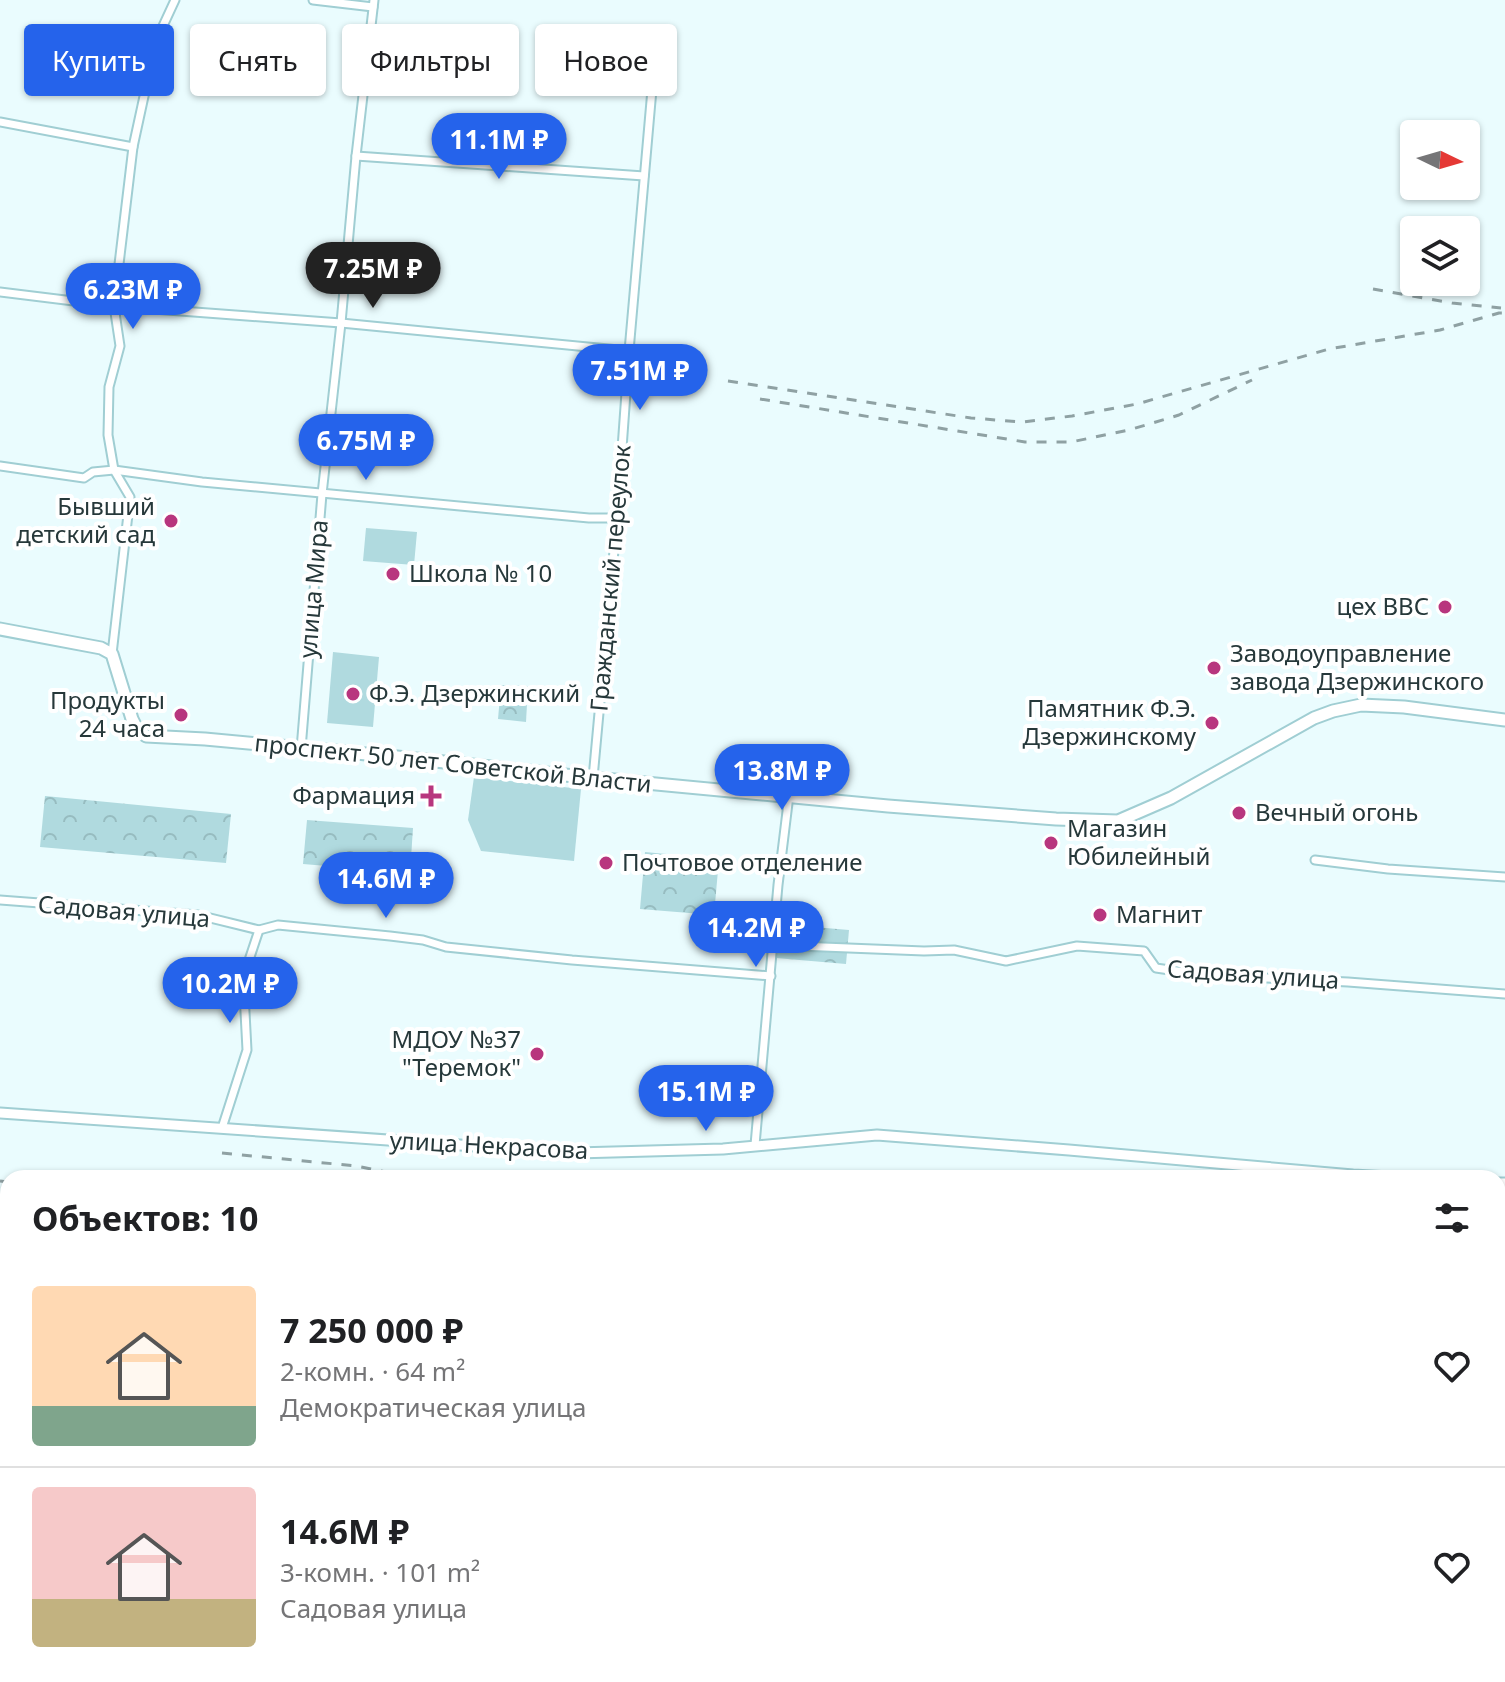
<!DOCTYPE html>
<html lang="ru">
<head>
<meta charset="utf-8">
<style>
	:root { --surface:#fff; --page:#f2f2f2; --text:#202124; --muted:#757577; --line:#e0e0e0; --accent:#2563eb }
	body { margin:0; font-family:"Noto Sans",sans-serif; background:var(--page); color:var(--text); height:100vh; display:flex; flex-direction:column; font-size:30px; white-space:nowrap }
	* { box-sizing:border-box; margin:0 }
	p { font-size:26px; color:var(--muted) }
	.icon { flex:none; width:44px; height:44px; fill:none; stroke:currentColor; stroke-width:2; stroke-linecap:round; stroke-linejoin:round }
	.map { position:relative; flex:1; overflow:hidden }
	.panel { position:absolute; left:0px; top:1170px; width:1506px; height:512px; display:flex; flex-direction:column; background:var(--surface); border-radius:24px 24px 0 0; box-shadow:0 2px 6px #0004 }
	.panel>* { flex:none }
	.banner { position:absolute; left:24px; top:24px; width:800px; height:72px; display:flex; gap:16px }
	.needle { width:52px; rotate:95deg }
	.controls { position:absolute; left:1400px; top:120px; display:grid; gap:16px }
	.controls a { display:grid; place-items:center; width:80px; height:80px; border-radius:8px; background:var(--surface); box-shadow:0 2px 6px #0004; font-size:40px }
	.price { position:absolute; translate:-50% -68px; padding:0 18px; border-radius:28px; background:var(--accent); color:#fff; font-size:26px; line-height:52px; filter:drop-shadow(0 2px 4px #0008) }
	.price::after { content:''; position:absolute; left:50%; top:48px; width:24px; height:18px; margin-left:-12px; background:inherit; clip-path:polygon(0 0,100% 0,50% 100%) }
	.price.selected { background:#222; color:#fff }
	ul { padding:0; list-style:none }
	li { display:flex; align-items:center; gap:24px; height:200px; padding:0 32px }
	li+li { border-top:2px solid var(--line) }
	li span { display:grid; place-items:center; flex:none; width:224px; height:160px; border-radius:8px; color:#555 }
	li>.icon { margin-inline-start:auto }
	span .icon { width:96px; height:96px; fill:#fffc; stroke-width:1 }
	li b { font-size:34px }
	h2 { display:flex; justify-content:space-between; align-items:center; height:96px; padding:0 32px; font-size:34px }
	.tag { padding:0 28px; border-radius:8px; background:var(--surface); box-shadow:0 2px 6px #0004; font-size:28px; line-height:72px }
	.tag.selected { background:var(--accent); color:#fff }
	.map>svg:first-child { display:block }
</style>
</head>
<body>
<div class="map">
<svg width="1505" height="1682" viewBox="0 0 1505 1682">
	<defs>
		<pattern id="forest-crowns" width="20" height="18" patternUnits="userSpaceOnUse" patternTransform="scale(2)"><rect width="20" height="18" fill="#b0dadf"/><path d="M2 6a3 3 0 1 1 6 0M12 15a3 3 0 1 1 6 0" fill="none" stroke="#97bcc0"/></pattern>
	</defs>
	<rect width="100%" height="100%" fill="#eafcfe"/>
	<!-- grass -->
	<g fill="#b0dadf">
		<path d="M 366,528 L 417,532 L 414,565 L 363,561 Z"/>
		<path d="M 333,652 L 379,657 L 373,727 L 327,723 Z"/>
		<path d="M 474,777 L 581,789 L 574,861 L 481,851 L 468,820 Z"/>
	</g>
	<!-- forest -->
	<g fill="url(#forest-crowns)">
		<path d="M 501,685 L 528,686 L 526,722 L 498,719 Z"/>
		<path d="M 45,796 L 231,814 L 226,863 L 40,847 Z"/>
		<path d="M 307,820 L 413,828 L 410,873 L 303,864 Z"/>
		<path d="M 645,852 L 719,859 L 714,915 L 640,909 Z"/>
		<path d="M 779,924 L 849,930 L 846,964 L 776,958 Z"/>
	</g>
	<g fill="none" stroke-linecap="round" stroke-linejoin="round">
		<!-- minor casing -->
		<g stroke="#a0ced3" stroke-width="11">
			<g id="minor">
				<path d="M 313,0 L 373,7"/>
				<path d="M 0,122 L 133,147"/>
				<path d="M 356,156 L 644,176"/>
				<path d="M 0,292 L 114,306 L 341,323 L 629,351"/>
				<path d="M 0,466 L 84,478 L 93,472 L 114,470 L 202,482 L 589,518 L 617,518"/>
				<path d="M 112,654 L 130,497 L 114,470 L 108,435 L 109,387 L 120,346 L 114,306 L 133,147 L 156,41 L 175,0"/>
				<path d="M 301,749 L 322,494 L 341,323 L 356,156 L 374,0"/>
				<path d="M 593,778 L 617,518 L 629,351 L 656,44"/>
				<path d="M 1315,860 L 1388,869 L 1505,877"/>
				<path d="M 0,900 L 198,915 L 259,930 L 278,925 L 390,936 L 423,940 L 446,947 L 572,960 L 771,976"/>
				<path d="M 773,945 L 924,951 L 954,950 L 1006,961 L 1077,946 L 1144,951 L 1156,968 L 1204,975 L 1348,982 L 1505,994"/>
				<path d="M 222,1128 L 247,1050 L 244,993 L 246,969 L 259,930"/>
				<path d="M 755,1145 L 778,885 L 789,795"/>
				<path d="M 1226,1674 L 1238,1682"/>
				<path d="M 532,1682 L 534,1674"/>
				<path d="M 749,1682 L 754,1674"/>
			</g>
		</g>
		<!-- tertiary casing -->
		<g stroke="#a0ced3" stroke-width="13">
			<g id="tertiary">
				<path d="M 0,1113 L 576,1153 L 723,1149 L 877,1135 L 1069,1150 L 1353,1175 L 1409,1178"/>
				<path d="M 1498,1183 L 1505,1183"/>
				<path d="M 0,1485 L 8,1500"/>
				<path d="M 94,1674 L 97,1682"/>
				<path d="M 935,1682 L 941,1674"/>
			</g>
		</g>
		<!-- secondary casing -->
		<g stroke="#a0ced3" stroke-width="15">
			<g id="secondary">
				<path d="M 0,629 L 101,648 L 112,654 L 132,719 L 136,727 L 146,736 L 205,739 L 388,756 L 593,778 L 888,806 L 1056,819 L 1118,821 L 1171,798 L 1314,718 L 1333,711 L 1361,705 L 1404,707 L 1505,720"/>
				<path d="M 1498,1399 L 1505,1400"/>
				<path d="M 1450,1674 L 1452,1682"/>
			</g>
		</g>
		<!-- minor -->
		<use href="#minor" stroke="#fff" stroke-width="7"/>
		<!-- tertiary -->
		<use href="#tertiary" stroke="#fff" stroke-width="9"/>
		<!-- secondary -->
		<use href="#secondary" stroke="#fff" stroke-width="11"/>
		<!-- rail -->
		<g stroke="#8fa1a3" stroke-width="3" stroke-dasharray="10 10" stroke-linecap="butt">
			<path d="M 1373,289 L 1452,303 L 1501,308"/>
			<path d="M 728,381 L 971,418 L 1022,422 L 1072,416 L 1137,404 L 1329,349 L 1440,330 L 1499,313 L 1505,313"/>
			<path d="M 760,399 L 1025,442 L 1071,442 L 1129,430 L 1179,415 L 1252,380"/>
			<path d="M 222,1153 L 356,1166 L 416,1178"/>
			<path d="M 0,1181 L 8,1182"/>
			<path d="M 0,1208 L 8,1209"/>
			<path d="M 0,1294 L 8,1284"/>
			<path d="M 1498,1302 L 1505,1303"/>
		</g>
	</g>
	<!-- markers -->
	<g fill="#b8367e" stroke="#fff" stroke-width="3">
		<circle cx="171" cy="521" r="8"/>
		<circle cx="393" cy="574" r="8"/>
		<circle cx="1445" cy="607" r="8"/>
		<circle cx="1214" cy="668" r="8"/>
		<circle cx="353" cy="694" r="8"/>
		<circle cx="181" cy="715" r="8"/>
		<circle cx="1212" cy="723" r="8"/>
		<path d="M427 784h8v8h8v8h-8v8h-8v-8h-8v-8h8z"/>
		<circle cx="1239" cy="813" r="8"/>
		<circle cx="1051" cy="843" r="8"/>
		<circle cx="606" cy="863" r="8"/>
		<circle cx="1100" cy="915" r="8"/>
		<circle cx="537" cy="1054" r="8"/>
	</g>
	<g text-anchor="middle" stroke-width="8" stroke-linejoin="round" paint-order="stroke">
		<!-- poi labels -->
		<g font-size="24" fill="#26383a" stroke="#fff" text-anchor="start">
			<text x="155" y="515" text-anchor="end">Бывший<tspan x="155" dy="28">детский сад</tspan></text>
			<text x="409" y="582">Школа № 10</text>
			<text x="1429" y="615" text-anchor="end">цех ВВС</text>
			<text x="1230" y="662">Заводоуправление<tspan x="1230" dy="28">завода Дзержинского</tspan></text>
			<text x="369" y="702">Ф.Э. Дзержинский</text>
			<text x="165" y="709" text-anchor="end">Продукты<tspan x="165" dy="28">24 часа</tspan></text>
			<text x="1196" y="717" text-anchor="end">Памятник Ф.Э.<tspan x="1196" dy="28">Дзержинскому</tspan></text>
			<text x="415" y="804" text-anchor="end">Фармация</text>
			<text x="1255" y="821">Вечный огонь</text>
			<text x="1067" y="837">Магазин<tspan x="1067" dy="28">Юбилейный</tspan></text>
			<text x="622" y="871">Почтовое отделение</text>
			<text x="1116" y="923">Магнит</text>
			<text x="521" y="1048" text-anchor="end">МДОУ №37<tspan x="521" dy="28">"Теремок"</tspan></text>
		</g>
		<!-- street labels -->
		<g font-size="24" fill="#26383a" stroke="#fff">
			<text transform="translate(611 578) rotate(-85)" y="8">Гражданский переулок</text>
			<text transform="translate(314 589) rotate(-85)" y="8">улица Мира</text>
			<text transform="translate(453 764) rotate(6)" y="8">проспект 50 лет Советской Власти</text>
			<text transform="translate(124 912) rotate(5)" y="8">Садовая улица</text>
			<text transform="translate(1253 975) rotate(4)" y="8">Садовая улица</text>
			<text transform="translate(489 1146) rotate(3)" y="8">улица Некрасова</text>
		</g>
	</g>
</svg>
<div class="controls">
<a><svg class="needle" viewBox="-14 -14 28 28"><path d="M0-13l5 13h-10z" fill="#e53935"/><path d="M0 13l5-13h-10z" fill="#757577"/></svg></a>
<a><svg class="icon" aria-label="layers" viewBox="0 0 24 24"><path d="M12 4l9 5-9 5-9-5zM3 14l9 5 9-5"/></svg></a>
</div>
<b class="price" style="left:499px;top:181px">11.1M ₽</b>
<b class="price selected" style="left:373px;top:310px">7.25M ₽</b>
<b class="price" style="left:133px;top:331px">6.23M ₽</b>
<b class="price" style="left:640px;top:412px">7.51M ₽</b>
<b class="price" style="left:366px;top:482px">6.75M ₽</b>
<b class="price" style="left:782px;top:812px">13.8M ₽</b>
<b class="price" style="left:386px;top:920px">14.6M ₽</b>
<b class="price" style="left:756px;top:969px">14.2M ₽</b>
<b class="price" style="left:230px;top:1025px">10.2M ₽</b>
<b class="price" style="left:706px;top:1133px">15.1M ₽</b>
<div class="banner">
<a class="tag selected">Купить</a>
<a class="tag">Снять</a>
<a class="tag">Фильтры</a>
<a class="tag">Новое</a>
</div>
<section class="panel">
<h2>Объектов: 10<svg class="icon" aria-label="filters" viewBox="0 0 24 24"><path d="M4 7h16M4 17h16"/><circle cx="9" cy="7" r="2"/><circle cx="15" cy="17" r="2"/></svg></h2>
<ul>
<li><span style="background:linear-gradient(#ffd9b3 75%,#7fa58c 0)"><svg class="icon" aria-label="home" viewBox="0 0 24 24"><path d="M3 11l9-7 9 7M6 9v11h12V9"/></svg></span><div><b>7 250 000 ₽</b><p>2-комн. · 64 m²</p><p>Демократическая улица</p></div><svg class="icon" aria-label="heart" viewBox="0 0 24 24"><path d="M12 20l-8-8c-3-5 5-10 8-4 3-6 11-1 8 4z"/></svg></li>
<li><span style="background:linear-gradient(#f6c9c9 70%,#c2b280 0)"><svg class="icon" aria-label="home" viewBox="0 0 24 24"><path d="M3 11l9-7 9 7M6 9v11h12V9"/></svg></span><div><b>14.6M ₽</b><p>3-комн. · 101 m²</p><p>Садовая улица</p></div><svg class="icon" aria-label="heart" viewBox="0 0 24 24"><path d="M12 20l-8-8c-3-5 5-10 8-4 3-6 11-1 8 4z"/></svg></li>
</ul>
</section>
</div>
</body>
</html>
